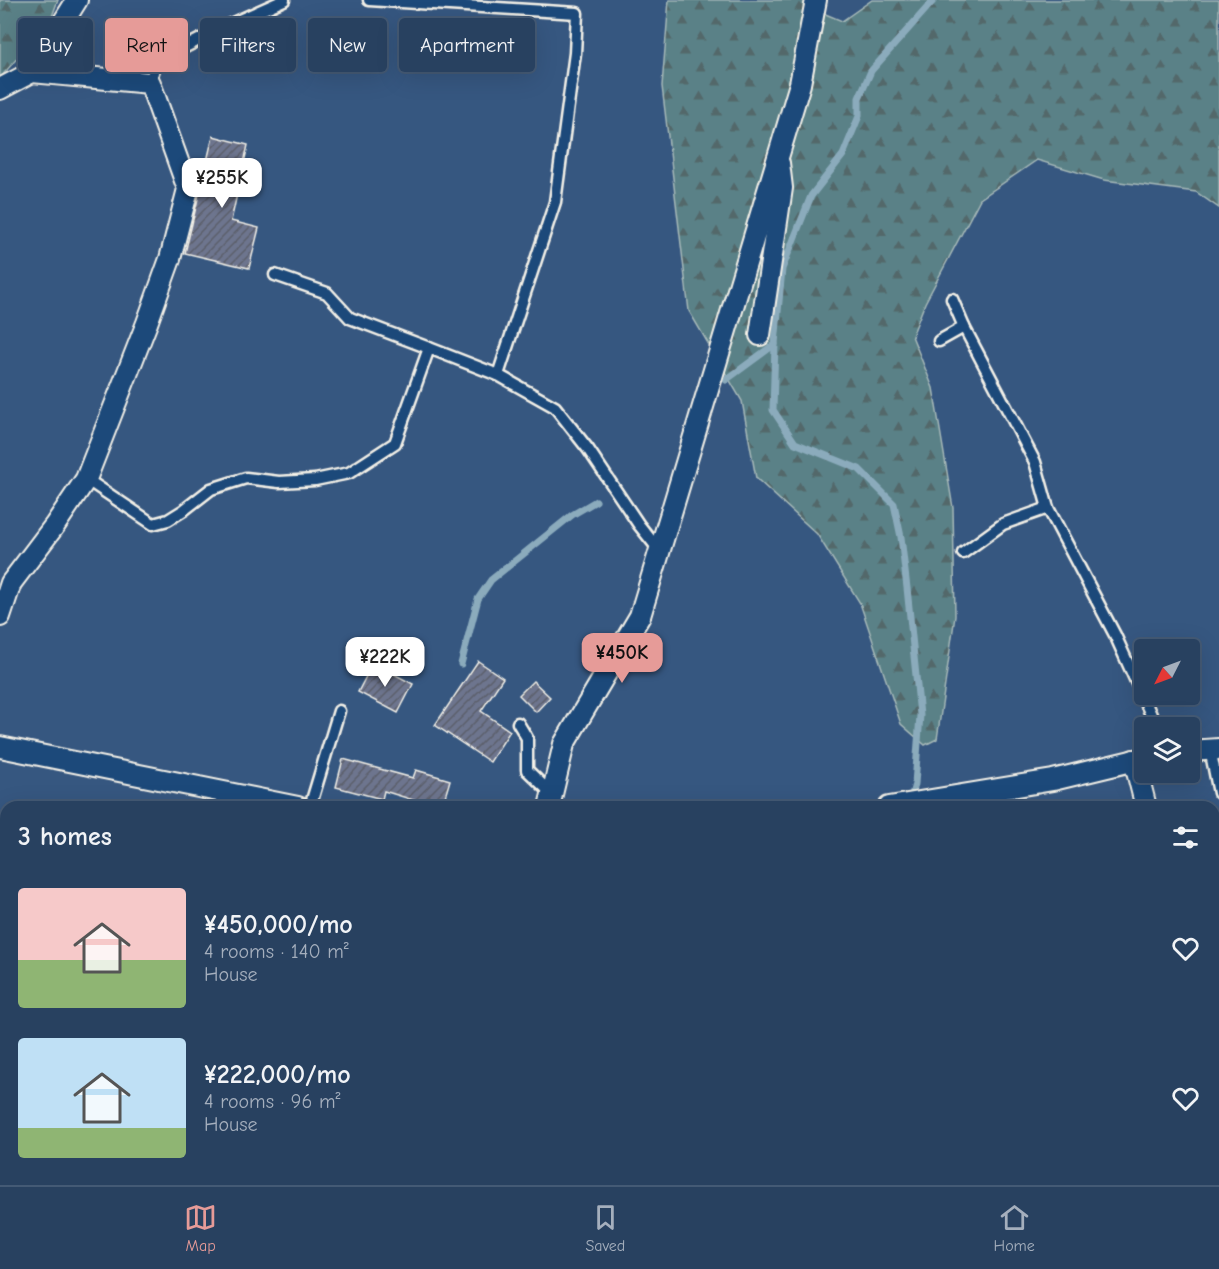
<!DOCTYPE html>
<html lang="en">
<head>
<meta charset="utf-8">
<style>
	:root { --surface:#284160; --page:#304866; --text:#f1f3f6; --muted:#a5afbd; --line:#445a75; --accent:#e69b98 }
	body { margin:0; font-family:"Comic Neue",sans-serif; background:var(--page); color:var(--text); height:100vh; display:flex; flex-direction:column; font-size:22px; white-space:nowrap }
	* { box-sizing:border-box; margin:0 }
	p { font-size:20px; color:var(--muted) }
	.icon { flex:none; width:33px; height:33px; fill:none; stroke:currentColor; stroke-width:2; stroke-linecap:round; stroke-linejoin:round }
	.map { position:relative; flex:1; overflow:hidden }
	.details { position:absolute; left:0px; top:801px; width:1220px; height:384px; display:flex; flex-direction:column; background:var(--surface); border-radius:18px 18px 0 0; box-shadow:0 6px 24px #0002,0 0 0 2px var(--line) }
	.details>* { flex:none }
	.hud { position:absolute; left:18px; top:18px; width:600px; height:54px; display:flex; gap:12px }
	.needle { width:39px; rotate:228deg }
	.fabs { position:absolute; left:1134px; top:639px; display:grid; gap:12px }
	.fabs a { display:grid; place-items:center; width:66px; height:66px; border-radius:6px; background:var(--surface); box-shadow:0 6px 24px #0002,0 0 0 2px var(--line); font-size:30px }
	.price { position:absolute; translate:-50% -51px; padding:0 14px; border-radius:12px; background:#fff; color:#222; font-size:20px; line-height:39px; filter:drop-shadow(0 2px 3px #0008) }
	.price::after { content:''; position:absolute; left:50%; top:36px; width:18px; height:14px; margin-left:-9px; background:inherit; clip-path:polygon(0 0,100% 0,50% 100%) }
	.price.on { background:var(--accent); color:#111 }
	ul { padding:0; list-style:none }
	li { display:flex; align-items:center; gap:18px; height:150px; padding:0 18px }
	li span { display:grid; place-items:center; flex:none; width:168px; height:120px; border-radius:6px; color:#555 }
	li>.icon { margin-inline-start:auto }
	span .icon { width:72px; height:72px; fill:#fffc; stroke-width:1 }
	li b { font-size:26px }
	h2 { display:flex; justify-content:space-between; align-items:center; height:72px; padding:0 18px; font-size:26px }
	.tag { padding:0 21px; border-radius:6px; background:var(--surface); box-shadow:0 6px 24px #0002,0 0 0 2px var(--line); font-size:21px; line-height:54px }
	.tag.on { background:var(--accent); color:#111 }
	.dock { display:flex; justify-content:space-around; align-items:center; height:84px; border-top:2px solid var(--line); background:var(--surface); font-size:16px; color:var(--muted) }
	.dock a { display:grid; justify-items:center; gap:3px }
	.dock .on { color:var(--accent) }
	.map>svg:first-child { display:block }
</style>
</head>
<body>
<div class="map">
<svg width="1219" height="1185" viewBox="0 0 1219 1185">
	<defs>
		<pattern id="forest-firs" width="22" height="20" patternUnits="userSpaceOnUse" patternTransform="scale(1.5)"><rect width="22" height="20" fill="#5a8187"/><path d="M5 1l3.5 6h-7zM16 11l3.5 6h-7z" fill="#52676a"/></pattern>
		<pattern id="building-hatch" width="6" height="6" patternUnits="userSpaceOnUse" patternTransform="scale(1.5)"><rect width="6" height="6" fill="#6d758e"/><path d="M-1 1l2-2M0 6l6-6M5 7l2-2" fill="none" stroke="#5b5e6a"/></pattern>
	</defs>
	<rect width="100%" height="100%" fill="#365780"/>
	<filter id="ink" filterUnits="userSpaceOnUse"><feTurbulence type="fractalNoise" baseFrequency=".0167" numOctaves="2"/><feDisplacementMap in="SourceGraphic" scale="12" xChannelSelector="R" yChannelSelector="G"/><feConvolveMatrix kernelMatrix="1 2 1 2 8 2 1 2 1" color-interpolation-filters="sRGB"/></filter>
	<g filter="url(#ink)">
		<!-- forest -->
		<g fill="url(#forest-firs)" stroke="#a7b9b8" stroke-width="1.5">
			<path d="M 0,0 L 58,0 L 51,19 L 0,78 Z"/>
			<path d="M 669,0 L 810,0 L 823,13 L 842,21 L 872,0 L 1219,0 L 1219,208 L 1196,192 L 1104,180 L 1037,160 L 980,199 L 925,303 L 912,336 L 933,388 L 953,508 L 955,616 L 937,739 L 925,745 L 901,724 L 860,603 L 817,534 L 756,478 L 742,401 L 689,311 L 662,86 Z"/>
			<path d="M 953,1179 L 1033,1179 L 1038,1182 L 1039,1185 L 938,1185 Z"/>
		</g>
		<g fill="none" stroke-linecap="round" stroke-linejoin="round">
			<!-- stream -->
			<g stroke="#8babbc" stroke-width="7">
				<path d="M 726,380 L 775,344"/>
				<path d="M 461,664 L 478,599 L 491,580 L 572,515 L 596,501"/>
				<path d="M 910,802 L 915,784 L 920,715 L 907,588 L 901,537 L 894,504 L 859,469 L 795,443 L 773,410 L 775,344 L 782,269 L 811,196 L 843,155 L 859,116 L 859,98 L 871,71 L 934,0"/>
				<path d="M 1029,1185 L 1030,1179"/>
			</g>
		</g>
		<!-- building -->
		<g fill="url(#building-hatch)" stroke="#f4f1e8" stroke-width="1.5">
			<path d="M 213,136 L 248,145 L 231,221 L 259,228 L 249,268 L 185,253 Z"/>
			<path d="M 478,661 L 503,678 L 481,711 L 510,731 L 490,762 L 435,725 Z"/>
			<path d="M 373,663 L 413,684 L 398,713 L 358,692 Z"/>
			<path d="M 533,681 L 550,697 L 536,712 L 519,695 Z"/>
			<path d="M 343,759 L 413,778 L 416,770 L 450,780 L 442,807 L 436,807 L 384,791 L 382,799 L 336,787 Z"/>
		</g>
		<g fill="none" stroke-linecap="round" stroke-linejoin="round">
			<!-- lane casing -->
			<g stroke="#f4f1e8" stroke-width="15">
				<g id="lane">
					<path d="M 369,0 L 577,13 L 575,53 L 555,202 L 498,375"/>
					<path d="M 150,83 L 156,62 L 228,25 L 284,0"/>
					<path d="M 275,275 L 327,293 L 350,318 L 429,348"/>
					<path d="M 952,299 L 964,327 L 1035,462 L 1048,508 L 1115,635 L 1157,728"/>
					<path d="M 939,341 L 964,327"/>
					<path d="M 86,479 L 153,524 L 168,520 L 184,510 L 211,489 L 246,478 L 279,482 L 315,480 L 349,473 L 395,443 L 429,348 L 498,375 L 555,407 L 588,449 L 639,525 L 659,550"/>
					<path d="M 963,553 L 1003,524 L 1048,508"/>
					<path d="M 518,723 L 527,738 L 527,770 L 552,794"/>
					<path d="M 1210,749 L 1219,793"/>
					<path d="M 310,807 L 339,711"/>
					<path d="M 105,1179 L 108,1185"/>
				</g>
			</g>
			<!-- street casing -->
			<g stroke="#f4f1e8" stroke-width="24">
				<g id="street">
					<path d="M 0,89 L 32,72"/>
					<path d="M 760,335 L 782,188 L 779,163"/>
					<path d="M 0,616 L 11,583 L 55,525 L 86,479 L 147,323 L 170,259 L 188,189 L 150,83 L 32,72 L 77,0"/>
					<path d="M 0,747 L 298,807"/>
					<path d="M 1190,751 L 1219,749"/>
					<path d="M 1134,760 L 1146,807"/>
					<path d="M 549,807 L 564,744 L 640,616 L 800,84 L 816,0"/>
					<path d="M 889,807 L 1053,780 L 1144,758"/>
					<path d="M 0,988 L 6,988"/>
					<path d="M 306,1185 L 308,1179"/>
					<path d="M 1075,1185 L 1076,1179"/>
				</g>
			</g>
			<!-- secondary casing -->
			<g stroke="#f4f1e8" stroke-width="33">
				<g id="secondary">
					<path d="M 1214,1063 L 1219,1060"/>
					<path d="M 779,1185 L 788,1179"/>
				</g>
			</g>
			<!-- lane -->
			<use href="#lane" stroke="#1f4a7a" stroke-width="10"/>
			<!-- street -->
			<use href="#street" stroke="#1f4a7a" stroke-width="20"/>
			<!-- secondary -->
			<use href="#secondary" stroke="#1f4a7a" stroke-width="28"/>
		</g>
	</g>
</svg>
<div class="fabs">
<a><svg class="needle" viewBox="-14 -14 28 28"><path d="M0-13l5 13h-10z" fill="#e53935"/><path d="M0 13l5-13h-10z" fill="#a5afbd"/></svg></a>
<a><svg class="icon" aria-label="layers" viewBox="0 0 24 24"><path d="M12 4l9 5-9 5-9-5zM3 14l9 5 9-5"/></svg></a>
</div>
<b class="price" style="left:222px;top:209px">¥255K</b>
<b class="price on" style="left:622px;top:684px">¥450K</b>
<b class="price" style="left:385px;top:688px">¥222K</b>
<div class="hud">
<a class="tag">Buy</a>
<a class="tag on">Rent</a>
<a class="tag">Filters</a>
<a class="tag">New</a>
<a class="tag">Apartment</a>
</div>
<section class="details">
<h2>3 homes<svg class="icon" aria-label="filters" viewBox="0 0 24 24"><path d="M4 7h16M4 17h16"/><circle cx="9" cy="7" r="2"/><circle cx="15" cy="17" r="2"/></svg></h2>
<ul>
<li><span style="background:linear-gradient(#f6c9c9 60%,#8fb573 0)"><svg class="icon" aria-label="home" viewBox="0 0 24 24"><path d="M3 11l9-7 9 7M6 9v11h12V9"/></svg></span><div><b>¥450,000/mo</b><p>4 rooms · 140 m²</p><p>House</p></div><svg class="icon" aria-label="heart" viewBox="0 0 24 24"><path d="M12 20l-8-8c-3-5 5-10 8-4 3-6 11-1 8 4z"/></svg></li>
<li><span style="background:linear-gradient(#bfe0f5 75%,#8fb573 0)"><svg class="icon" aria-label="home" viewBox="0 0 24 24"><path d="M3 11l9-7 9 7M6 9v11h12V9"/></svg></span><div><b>¥222,000/mo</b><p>4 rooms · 96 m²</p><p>House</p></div><svg class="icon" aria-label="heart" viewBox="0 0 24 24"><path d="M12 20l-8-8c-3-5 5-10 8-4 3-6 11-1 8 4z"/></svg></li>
</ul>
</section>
</div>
<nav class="dock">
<a class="on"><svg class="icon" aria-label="map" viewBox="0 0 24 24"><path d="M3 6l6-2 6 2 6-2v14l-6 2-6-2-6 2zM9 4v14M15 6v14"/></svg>Map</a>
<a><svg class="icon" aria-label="saved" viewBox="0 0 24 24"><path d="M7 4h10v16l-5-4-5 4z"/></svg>Saved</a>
<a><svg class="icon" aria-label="home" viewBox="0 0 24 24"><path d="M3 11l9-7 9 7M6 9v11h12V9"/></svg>Home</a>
</nav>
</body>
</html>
